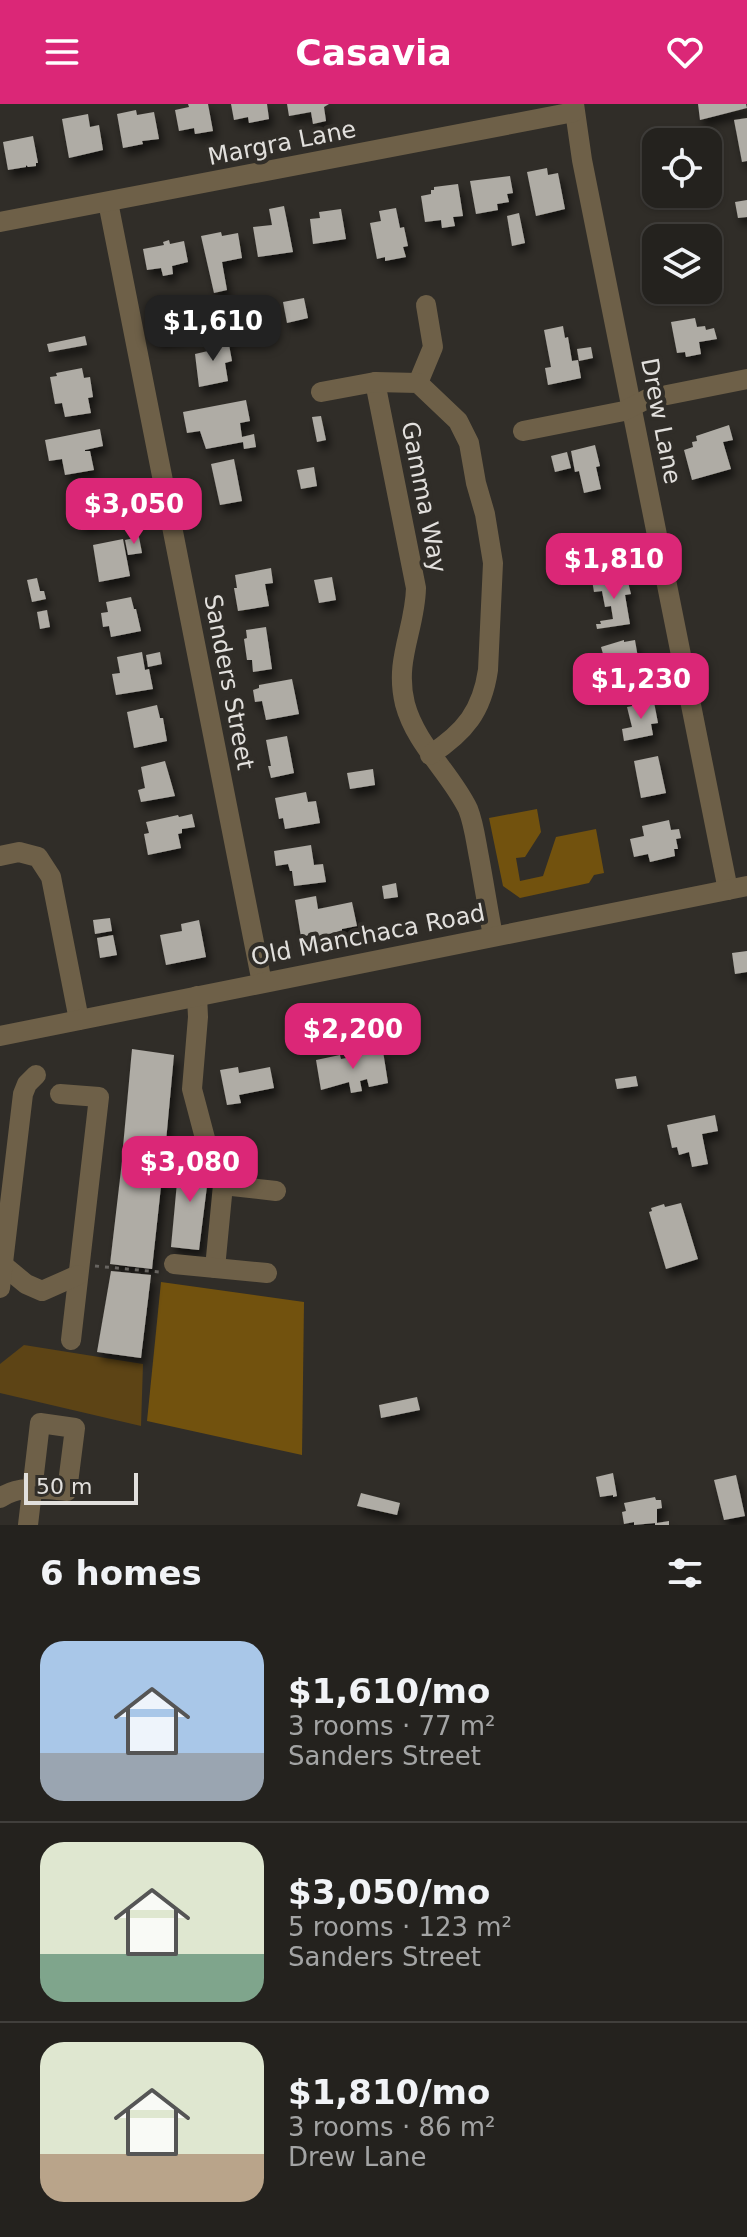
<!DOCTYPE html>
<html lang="en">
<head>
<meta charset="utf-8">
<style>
	:root { --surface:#24221e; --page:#302f2b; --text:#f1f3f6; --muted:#a3a4a4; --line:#413f3c; --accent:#db2777 }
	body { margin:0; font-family:"DejaVu Sans",sans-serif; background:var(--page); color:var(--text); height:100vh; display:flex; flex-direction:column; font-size:30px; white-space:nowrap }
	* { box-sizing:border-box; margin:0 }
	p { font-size:26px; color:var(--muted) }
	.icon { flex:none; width:44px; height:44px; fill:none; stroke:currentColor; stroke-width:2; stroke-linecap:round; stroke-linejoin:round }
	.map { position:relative; height:1421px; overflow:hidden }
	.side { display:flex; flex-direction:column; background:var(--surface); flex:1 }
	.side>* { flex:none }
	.controls { position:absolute; left:642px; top:24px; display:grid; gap:16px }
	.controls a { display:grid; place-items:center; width:80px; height:80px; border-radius:16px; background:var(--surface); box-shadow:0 2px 6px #0004,0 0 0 2px var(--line); font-size:40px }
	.scale { position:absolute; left:24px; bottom:20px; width:114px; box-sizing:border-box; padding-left:8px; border:4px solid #e2e0dd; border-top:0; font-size:22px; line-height:28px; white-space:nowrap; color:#e2e0dd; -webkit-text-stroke:6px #302d28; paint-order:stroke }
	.price { position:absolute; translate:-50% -68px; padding:0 18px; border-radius:16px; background:var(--accent); color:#fff; font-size:26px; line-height:52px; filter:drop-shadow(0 2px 4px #0008) }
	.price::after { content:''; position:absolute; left:50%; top:48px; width:24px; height:18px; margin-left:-12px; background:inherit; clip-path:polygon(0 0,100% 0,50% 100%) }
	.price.active { background:#222; color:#fff }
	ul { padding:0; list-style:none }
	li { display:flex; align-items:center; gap:24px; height:200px; padding:0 40px }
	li+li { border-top:2px solid var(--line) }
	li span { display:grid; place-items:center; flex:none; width:224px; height:160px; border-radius:24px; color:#555 }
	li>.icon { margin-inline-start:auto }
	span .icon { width:96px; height:96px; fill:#fffc; stroke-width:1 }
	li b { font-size:34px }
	h2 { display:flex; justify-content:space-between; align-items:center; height:96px; padding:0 40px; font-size:34px }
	header { display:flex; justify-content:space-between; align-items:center; height:104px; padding:0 40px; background:var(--accent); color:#fff; font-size:36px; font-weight:600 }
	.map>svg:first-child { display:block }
</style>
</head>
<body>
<header><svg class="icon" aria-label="menu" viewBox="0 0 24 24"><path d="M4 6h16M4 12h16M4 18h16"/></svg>Casavia<svg class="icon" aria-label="heart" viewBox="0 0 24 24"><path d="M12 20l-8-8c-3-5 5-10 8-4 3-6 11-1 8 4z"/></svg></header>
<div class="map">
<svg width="747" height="1421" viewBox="0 0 747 1421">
	<defs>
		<filter id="shadow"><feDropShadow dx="4" dy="7" stdDeviation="4" flood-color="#0009"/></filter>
	</defs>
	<rect width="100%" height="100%" fill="#302d28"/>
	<!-- green -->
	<path fill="#5d4415" d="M 24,1241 L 143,1260 L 141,1322 L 0,1289 L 0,1260 Z"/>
	<!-- water -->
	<g fill="#72520e">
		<path d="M 537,705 L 541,728 L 525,753 L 516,754 L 520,777 L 543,772 L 556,733 L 596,725 L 604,769 L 594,771 L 589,779 L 520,794 L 503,782 L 489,714 Z"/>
		<path d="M 161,1178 L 304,1198 L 302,1351 L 147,1317 Z"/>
	</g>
	<!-- building -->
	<g fill="#afaca5" filter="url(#shadow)">
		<path d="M 188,0 L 208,0 L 213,27 L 195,30 L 194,24 L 179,27 L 175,6 L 189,3 Z"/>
		<path d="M 231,0 L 267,0 L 269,15 L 249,19 L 248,13 L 234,16 Z"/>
		<path d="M 287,0 L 329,0 L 324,3 L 326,17 L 313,20 L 311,8 L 289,12 Z"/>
		<path d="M 698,0 L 746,0 L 747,4 L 700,16 Z"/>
		<path d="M 136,6 L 137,11 L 154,8 L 159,35 L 142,37 L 143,40 L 123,44 L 117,10 Z"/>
		<path d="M 88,10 L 90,23 L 99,21 L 103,46 L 69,54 L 62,15 Z"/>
		<path d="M 747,14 L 747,57 L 742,58 L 734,16 Z"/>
		<path d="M 33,32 L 38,59 L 36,59 L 36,62 L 28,63 L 26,61 L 26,63 L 8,66 L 3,38 Z"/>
		<path d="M 547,64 L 548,71 L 558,69 L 565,105 L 536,112 L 527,68 Z"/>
		<path d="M 510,72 L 513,89 L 507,90 L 509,98 L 497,100 L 498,106 L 476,110 L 470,77 Z"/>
		<path d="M 458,80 L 463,112 L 453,113 L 455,122 L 442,124 L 441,116 L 425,118 L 421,92 L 431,90 L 431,86 L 434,86 L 434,83 Z"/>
		<path d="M 747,96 L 747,113 L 738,114 L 735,98 Z"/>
		<path d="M 284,102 L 293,148 L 258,153 L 253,123 L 272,121 L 269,105 Z"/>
		<path d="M 396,104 L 400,124 L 404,123 L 408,142 L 403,143 L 406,153 L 385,157 L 385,153 L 377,155 L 370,119 L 381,117 L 379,107 Z"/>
		<path d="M 341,105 L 346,135 L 313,140 L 310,115 L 320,114 L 319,108 Z"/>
		<path d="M 519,109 L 525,139 L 512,142 L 507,112 Z"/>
		<path d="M 221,128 L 222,132 L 238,129 L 242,154 L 222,158 L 227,186 L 214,189 L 201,132 Z"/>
		<path d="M 169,136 L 170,140 L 184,137 L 188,158 L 172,162 L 173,170 L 163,172 L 161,164 L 147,166 L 143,145 L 164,141 L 163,138 Z"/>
		<path d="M 304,194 L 308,214 L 287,219 L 283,198 Z"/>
		<path d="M 177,204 L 182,231 L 157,236 L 151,209 Z"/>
		<path d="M 695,214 L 697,223 L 705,222 L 706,226 L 714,224 L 717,235 L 699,238 L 701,250 L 686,253 L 685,248 L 677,249 L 671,218 Z"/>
		<path d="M 242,216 L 244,229 L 216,235 L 213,222 Z"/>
		<path d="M 563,222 L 565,234 L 568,233 L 572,257 L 578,256 L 581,274 L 548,281 L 545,264 L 551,263 L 544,226 Z"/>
		<path d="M 85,232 L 87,241 L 49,248 L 47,240 Z"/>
		<path d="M 228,235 L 232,257 L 225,259 L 228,277 L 199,283 L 195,250 L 208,247 L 206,239 Z"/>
		<path d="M 591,243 L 593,254 L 579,257 L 577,245 Z"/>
		<path d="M 82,264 L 84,274 L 90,273 L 93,293 L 88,294 L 91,309 L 65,313 L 62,299 L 55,300 L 50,273 L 57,272 L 56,269 Z"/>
		<path d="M 246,296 L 250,317 L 240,319 L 242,333 L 254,330 L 256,343 L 244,345 L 243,338 L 206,345 L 200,327 L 187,329 L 183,308 Z"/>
		<path d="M 321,312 L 326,336 L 317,338 L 312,313 Z"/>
		<path d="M 729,321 L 733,336 L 723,338 L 731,365 L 692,376 L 684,346 L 693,343 L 692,338 L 697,337 L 696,332 Z"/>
		<path d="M 100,325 L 103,342 L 85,346 L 85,347 L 90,347 L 94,366 L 65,371 L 62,355 L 49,357 L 45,336 Z"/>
		<path d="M 595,341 L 600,362 L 596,363 L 601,385 L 584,389 L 579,367 L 575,368 L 571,347 Z"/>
		<path d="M 567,348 L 571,364 L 555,368 L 551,352 Z"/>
		<path d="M 234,355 L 242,397 L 220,401 L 211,360 Z"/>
		<path d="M 314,363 L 317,382 L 301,385 L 297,366 Z"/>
		<path d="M 103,385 L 107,387 L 108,391 L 102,394 L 105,402 L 131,398 L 134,412 L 81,422 L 79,411 L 76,412 L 75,390 Z"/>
		<path d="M 139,433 L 142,449 L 128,451 L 125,436 Z"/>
		<path d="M 123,435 L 130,472 L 99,478 L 93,441 Z"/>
		<path d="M 271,464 L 273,479 L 265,480 L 269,502 L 238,507 L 234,484 L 237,484 L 235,471 Z"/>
		<path d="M 614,471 L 615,480 L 628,478 L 631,490 L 625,491 L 630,520 L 597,525 L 596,520 L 601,520 L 600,517 L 613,515 L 611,502 L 605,503 L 602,487 L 594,488 L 592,476 Z"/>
		<path d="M 332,473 L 336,496 L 319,499 L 314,476 Z"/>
		<path d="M 37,474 L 40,487 L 44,487 L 46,495 L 32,498 L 27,476 Z"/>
		<path d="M 131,493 L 134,505 L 136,505 L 141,527 L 111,533 L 109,522 L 103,523 L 101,509 L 108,508 L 106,498 Z"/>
		<path d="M 47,506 L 50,523 L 40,525 L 37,508 Z"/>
		<path d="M 266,523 L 272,565 L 253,568 L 252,556 L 247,556 L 244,535 L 247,534 L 246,526 Z"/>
		<path d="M 624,536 L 624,538 L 635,536 L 639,560 L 636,561 L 637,568 L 619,572 L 616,552 L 614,552 L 615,559 L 606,560 L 601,543 Z"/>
		<path d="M 142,548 L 145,566 L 149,565 L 153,585 L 116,591 L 112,570 L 120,569 L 117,553 Z"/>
		<path d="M 160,548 L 162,560 L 148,563 L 146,551 Z"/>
		<path d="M 292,575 L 299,610 L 266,616 L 262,597 L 255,598 L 253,586 L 259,584 L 259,581 Z"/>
		<path d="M 654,598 L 658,619 L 651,620 L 653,631 L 624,637 L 622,625 L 632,623 L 627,603 Z"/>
		<path d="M 157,601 L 160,614 L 163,614 L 167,637 L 134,644 L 127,608 Z"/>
		<path d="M 287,632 L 294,669 L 271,674 L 268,662 L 271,662 L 266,636 Z"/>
		<path d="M 658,652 L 666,689 L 641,694 L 634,657 Z"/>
		<path d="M 165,657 L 175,692 L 141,698 L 138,686 L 145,684 L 141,663 Z"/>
		<path d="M 373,665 L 375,681 L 350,685 L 347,669 Z"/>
		<path d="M 306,688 L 308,698 L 316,697 L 320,719 L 285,725 L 283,714 L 279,715 L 275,694 Z"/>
		<path d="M 192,710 L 195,723 L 182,725 L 182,729 L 178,730 L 181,744 L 148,751 L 144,730 L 149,729 L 146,718 L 178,711 L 179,713 Z"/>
		<path d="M 669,716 L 671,726 L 679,725 L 681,734 L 676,735 L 678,745 L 674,745 L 675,752 L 650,758 L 648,750 L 634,753 L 630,735 L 644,732 L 642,722 Z"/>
		<path d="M 311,741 L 314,761 L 323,760 L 326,778 L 294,782 L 292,767 L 290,767 L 288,760 L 276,762 L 274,747 Z"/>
		<path d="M 396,779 L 398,793 L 384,795 L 382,782 Z"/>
		<path d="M 316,792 L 318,805 L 352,798 L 357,822 L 342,825 L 342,827 L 314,833 L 314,830 L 301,833 L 295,796 Z"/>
		<path d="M 110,814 L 112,827 L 95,830 L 93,816 Z"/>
		<path d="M 199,816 L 206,853 L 166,861 L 160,831 L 182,827 L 181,820 Z"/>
		<path d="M 113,831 L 117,851 L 100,854 L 97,834 Z"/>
		<path d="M 747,847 L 747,868 L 735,870 L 732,849 Z"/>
		<path d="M 132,945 L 174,951 L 165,1048 L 123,1043 Z"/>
		<path d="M 383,947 L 388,979 L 369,983 L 367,975 L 360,977 L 362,987 L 351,989 L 349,978 L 321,986 L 316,956 L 340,951 L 341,955 Z"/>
		<path d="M 238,963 L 239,969 L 270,963 L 274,984 L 239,991 L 241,999 L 227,1001 L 220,966 Z"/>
		<path d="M 636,972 L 638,982 L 617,985 L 615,975 Z"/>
		<path d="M 715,1011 L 718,1027 L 702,1030 L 708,1060 L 692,1063 L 689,1048 L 679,1051 L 677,1043 L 672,1044 L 667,1021 Z"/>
		<path d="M 123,1049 L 164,1055 L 152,1165 L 110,1160 Z"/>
		<path d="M 179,1057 L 210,1058 L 199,1146 L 171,1143 Z"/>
		<path d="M 681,1099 L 698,1155 L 666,1165 L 649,1108 L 652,1107 L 651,1104 L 664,1100 L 665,1103 Z"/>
		<path d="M 111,1167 L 151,1171 L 141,1254 L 97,1248 Z"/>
		<path d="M 417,1293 L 420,1306 L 381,1314 L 379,1301 Z"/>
		<path d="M 613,1369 L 617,1392 L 613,1393 L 613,1391 L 600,1393 L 596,1373 Z"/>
		<path d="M 736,1371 L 745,1412 L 724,1416 L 714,1376 Z"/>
		<path d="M 361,1389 L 400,1399 L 397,1411 L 357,1402 Z"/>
		<path d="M 655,1393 L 656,1396 L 661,1396 L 662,1404 L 657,1405 L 657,1419 L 669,1417 L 669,1421 L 655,1421 L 655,1419 L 634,1421 L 634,1418 L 624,1420 L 622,1408 L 626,1407 L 624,1399 Z"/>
	</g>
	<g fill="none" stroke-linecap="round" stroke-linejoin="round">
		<!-- path -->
		<path stroke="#676460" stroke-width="3" stroke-dasharray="4 6" stroke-linecap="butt" d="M 95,1162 L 159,1168"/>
		<!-- minor -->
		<g stroke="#6e6048" stroke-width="20">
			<path d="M 574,0 L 582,56 L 728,786"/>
			<path d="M 108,98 L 262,879"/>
			<path d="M 0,118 L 574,8"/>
			<path d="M 375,278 L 416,484 C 415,526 394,556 405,600 C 416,641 450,668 468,705 C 474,720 476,738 479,753 C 484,780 488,806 493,832"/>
			<path d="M 418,279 L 433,243 L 426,201"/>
			<path d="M 321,288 L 375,278 L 418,279 L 458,317 L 469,339 L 476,379 L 485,410 L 493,459 L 488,566 C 482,607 465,628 430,651"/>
			<path d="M 523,327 L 624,307 L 647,295 L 747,275"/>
			<path d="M 0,752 L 19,748 L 38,753 L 51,773 L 79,916"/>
			<path d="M 197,892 L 198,913 L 192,985 L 206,1038 L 223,1081 L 215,1164"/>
			<path d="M 0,932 L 747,782"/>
			<path d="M 60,990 L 99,993 L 71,1236"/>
			<path d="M 223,1081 L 276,1087"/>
			<path d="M 174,1160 L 267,1169"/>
			<path d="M 3,1161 L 26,1180 L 42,1187 L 78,1171"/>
			<path d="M 0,1184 L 23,990 L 27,980 L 36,971"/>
			<path d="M 0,1394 C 20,1380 44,1385 67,1387 L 75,1324 L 40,1319 L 28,1421"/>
		</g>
	</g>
	<g text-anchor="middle" stroke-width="8" stroke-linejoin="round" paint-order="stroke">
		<!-- street labels -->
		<g font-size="24" fill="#e2e0dd" stroke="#302d28">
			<text transform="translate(282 39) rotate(-11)" y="8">Margra Lane</text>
			<text transform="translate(661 317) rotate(79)" y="8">Drew Lane</text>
			<text transform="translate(424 393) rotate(79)" y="8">Gamma Way</text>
			<text transform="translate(229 578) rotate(79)" y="8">Sanders Street</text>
			<text transform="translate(368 831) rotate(-11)" y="8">Old Manchaca Road</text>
		</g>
	</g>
</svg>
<div class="controls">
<a><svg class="icon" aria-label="locate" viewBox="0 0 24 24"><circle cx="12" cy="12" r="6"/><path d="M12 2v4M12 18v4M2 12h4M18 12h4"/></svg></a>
<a><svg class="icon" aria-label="layers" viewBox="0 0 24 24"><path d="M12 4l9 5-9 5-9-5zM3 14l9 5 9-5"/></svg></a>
</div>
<div class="scale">50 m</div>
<b class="price active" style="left:213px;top:259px">$1,610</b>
<b class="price" style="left:134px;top:442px">$3,050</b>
<b class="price" style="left:614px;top:497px">$1,810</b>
<b class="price" style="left:641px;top:617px">$1,230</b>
<b class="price" style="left:353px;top:967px">$2,200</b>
<b class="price" style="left:190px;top:1100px">$3,080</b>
</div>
<section class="side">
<h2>6 homes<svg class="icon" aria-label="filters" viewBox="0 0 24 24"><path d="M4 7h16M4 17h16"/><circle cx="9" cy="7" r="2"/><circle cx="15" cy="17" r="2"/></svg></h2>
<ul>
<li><span style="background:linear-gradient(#a9c7e8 70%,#9aa5b1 0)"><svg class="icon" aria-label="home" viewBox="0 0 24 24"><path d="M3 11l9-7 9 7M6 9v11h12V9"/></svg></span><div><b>$1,610/mo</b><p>3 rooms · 77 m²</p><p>Sanders Street</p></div></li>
<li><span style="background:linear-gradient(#dfe7d0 70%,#7fa58c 0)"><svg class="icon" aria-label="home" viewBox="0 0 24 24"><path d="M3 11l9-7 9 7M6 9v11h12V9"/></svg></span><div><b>$3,050/mo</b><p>5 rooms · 123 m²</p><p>Sanders Street</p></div></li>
<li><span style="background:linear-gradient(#dfe7d0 70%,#b9a48a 0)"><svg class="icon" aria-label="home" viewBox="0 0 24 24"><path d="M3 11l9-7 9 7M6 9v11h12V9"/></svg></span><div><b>$1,810/mo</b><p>3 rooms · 86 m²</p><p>Drew Lane</p></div></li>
</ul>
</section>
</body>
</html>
